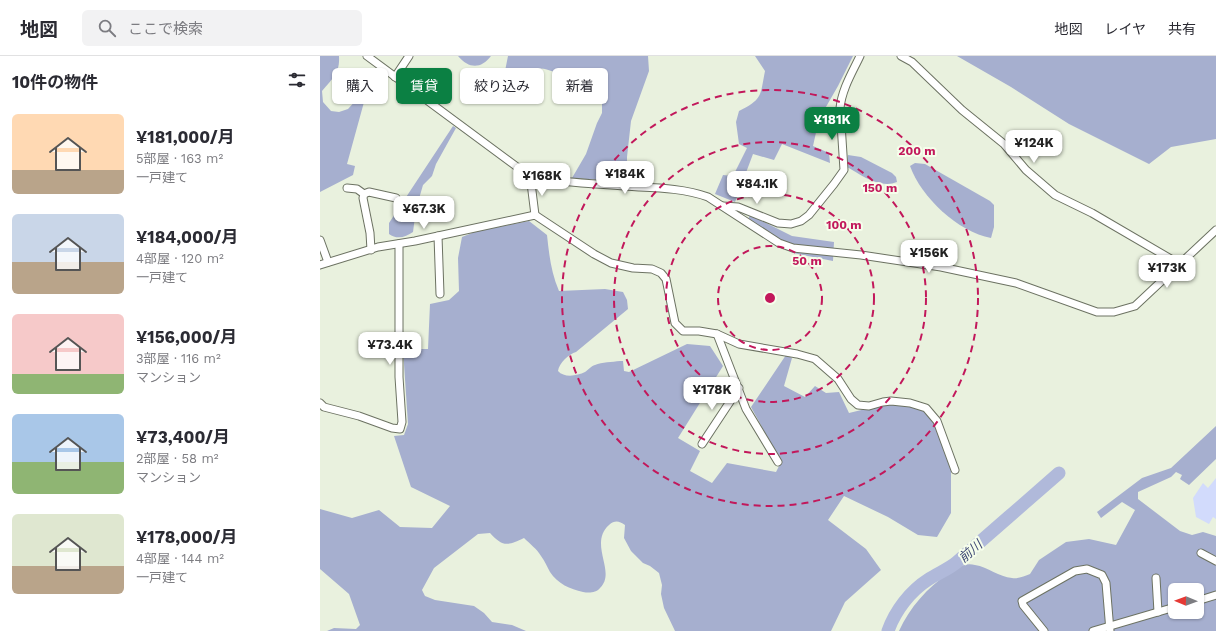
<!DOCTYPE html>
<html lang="ja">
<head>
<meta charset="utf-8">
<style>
	:root { --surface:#fff; --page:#f2f2f3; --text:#2b2b33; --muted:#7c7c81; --line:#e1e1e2; --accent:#0b8043 }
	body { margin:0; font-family:"Work Sans","Noto Sans JP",sans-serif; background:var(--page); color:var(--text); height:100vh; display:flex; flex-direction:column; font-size:15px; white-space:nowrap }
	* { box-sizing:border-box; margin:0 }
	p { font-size:13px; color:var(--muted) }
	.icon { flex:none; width:22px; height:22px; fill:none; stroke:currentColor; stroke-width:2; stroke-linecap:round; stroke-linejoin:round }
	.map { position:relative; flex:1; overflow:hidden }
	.drawer { display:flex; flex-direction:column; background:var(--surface); width:320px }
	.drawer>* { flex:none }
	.banner { position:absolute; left:12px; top:12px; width:380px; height:36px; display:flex; gap:8px }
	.needle { width:26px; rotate:271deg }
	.tools { position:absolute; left:848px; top:527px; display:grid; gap:8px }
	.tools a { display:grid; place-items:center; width:36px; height:36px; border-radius:6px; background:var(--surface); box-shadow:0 1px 3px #0004; font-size:20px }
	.price { position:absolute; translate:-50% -34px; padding:0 9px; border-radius:8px; background:#fff; color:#222; font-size:13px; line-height:26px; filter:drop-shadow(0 1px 2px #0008) }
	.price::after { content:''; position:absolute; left:50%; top:24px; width:12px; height:9px; margin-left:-6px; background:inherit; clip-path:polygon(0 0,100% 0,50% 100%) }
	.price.active { background:var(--accent); color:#fff }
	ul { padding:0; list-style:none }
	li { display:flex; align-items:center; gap:12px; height:100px; padding:0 12px }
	li span { display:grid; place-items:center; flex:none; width:112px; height:80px; border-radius:6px; color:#555 }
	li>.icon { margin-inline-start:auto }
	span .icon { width:48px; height:48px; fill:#fffc; stroke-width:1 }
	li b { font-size:17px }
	h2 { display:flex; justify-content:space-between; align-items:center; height:48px; padding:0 12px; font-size:17px }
	.chip { padding:0 14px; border-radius:6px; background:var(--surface); box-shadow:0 1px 3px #0004; font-size:14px; line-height:36px }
	.chip.active { background:var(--accent); color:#fff }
	header { display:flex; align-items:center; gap:24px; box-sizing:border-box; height:56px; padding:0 20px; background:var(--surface); border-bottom:1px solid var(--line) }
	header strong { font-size:19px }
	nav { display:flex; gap:22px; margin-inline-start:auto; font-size:14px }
	.search { width:280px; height:36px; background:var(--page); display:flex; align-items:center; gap:10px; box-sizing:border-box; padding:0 14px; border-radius:6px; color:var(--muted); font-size:15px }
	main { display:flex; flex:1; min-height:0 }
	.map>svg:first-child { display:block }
</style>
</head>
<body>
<header>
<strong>地図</strong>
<div class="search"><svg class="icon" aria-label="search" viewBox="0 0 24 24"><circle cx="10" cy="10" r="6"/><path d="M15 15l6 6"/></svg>ここで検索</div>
<nav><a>地図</a><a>レイヤ</a><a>共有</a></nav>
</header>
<main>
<section class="drawer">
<h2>10件の物件<svg class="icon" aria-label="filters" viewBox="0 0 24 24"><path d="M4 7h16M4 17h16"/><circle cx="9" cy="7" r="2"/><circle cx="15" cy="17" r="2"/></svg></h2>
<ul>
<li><span style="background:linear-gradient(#ffd9b3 70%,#b9a48a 0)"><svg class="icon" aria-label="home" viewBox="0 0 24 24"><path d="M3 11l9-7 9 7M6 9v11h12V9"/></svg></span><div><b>¥181,000/月</b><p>5部屋 · 163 m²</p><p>一戸建て</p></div></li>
<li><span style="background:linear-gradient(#c9d6e8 60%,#b9a48a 0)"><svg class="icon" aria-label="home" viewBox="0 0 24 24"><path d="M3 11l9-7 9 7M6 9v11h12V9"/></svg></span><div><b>¥184,000/月</b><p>4部屋 · 120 m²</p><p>一戸建て</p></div></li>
<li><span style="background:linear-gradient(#f6c9c9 75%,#8fb573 0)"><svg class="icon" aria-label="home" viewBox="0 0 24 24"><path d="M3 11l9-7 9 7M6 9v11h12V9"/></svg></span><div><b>¥156,000/月</b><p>3部屋 · 116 m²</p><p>マンション</p></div></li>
<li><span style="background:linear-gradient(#a9c7e8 60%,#8fb573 0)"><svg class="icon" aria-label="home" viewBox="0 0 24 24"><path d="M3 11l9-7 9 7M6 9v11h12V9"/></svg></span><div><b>¥73,400/月</b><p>2部屋 · 58 m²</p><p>マンション</p></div></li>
<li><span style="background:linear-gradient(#dfe7d0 65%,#b9a48a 0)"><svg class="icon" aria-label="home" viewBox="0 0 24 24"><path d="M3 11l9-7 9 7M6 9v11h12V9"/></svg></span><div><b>¥178,000/月</b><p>4部屋 · 144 m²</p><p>一戸建て</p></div></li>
</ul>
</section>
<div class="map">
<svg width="896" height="575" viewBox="0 0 896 575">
	<rect width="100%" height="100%" fill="#e9f1de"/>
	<!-- green -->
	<path fill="#d2dbfc" d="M 896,422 L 896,463 L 893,461 L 889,468 L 876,461 L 873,442 L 883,427 L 888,432 Z"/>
	<!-- forest -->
	<g fill="#a6afcf" fill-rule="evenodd">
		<path d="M 0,0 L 19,0 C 20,17 13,22 2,35 L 3,46 L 11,55 L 19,56 L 28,53 L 38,42 L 44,25 L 52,17 L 27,108 L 35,110 L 33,119 L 0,136 Z"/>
		<path d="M 138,0 L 171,0 C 161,13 149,13 138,0 Z"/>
		<path d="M 188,0 L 328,0 L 329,15 L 311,65 L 307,101 L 307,107 L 310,115 L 308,126 L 252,122 L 266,98 L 277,67 L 282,57 L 282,46 C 276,39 270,37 262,32 C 248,24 223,4 205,16 C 196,23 192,35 183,41 L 179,38 L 182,22 L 185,15 Z"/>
		<path d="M 435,0 L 533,0 L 518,30 L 499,63 L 493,90 L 509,97 L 510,107 L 462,88 L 454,104 L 433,98 L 415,146 L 395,138 L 403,119 L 413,120 L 427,92 L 419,88 L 416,66 L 419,55 C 443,43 440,40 445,15 Z"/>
		<path d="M 637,0 L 896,0 L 896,83 L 851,91 L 829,108 L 749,68 L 691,31 Z"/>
		<path d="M 133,70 L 136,72 L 116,108 L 112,120 L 103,129 L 96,153 L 93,176 C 86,181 77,184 69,178 L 69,167 Z"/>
		<path d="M 528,99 L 541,101 L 572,117 L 576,121 L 577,126 C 560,133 541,119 527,111 Z"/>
		<path d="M 595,107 L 605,108 L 670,145 L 674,149 L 674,171 L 671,182 C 638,176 601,141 590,110 Z"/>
		<path d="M 430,159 L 472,180 L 514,186 L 513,205 L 473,197 L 425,170 Z"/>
		<path d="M 209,165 L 227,179 C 229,198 231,216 239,235 L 285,233 L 303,236 L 307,244 L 308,253 L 256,296 C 249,298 239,307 238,315 C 244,322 257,320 265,316 C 268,314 271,310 275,309 C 282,306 292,306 300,305 L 303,305 L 304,315 L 309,316 L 367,288 L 390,290 L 403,310 L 358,382 L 380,395 L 370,415 L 392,427 L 407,407 L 456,416 L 461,406 L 431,351 L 466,299 L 472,302 L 464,330 L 485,341 L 495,330 L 506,337 L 519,336 L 529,357 L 570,347 L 590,349 L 605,354 L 615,365 L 631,415 L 631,457 L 617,481 L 598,479 L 568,461 L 524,440 L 508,464 L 546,493 L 561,514 L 525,546 L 511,575 L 355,575 L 344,552 L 341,538 L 342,529 L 339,517 L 330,510 L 323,507 L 311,495 L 304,482 L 305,469 C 299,465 295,464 289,469 C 268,488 297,516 280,532 C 276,537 269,537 263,536 C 250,533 238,528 230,516 C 227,511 225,505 221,500 C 217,493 210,488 204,482 C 187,490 183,491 170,477 L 158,478 L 114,512 L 102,534 L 105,540 L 115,544 L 154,550 L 164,557 L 172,566 L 192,569 L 206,575 L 7,575 L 14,572 L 36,573 L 40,569 L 29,538 L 0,513 L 0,453 L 32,462 L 59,454 L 80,471 L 112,472 L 130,450 L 91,431 L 74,380 L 84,379 L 88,368 L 83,293 L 108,293 L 110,248 L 129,244 L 139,235 L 138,202 L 142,181 L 157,175 Z"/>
		<path d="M 896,370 L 896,403 L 869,429 L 860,423 L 862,419 L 856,416 L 851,421 L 818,436 L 818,443 L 860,475 L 872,479 L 883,476 L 896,480 L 896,575 L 579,575 C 590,551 607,532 629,517 C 637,512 645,506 655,509 C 668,511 679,521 692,522 C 698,523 705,520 710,518 L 719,504 L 746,486 L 769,483 L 796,489 L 815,454 L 802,446 L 781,462 L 777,456 L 822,422 L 851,412 ZM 855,534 L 877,534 L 877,556 L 855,556 Z"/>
	</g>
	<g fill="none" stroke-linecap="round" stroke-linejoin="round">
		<!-- river -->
		<path stroke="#b0b9da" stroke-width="13" d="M 568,575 C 575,555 590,535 609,523 C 618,517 629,513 637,506 C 671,476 705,447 739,417"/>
		<!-- minor casing -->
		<g stroke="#6c7262" stroke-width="9">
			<g id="minor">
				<path d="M 47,0 L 212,122 C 248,127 283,128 319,131 C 342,132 366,133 388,141 L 459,187 L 473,192 L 541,199 L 621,211 L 696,227 L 777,256 L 794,256 L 815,250 L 896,174"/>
				<path d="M 581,0 L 592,6 L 642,54 L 684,88 L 706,114 L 735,139 L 772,157 L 856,206 L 863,205"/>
				<path d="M 75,21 L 89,0"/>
				<path d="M 212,122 L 211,127 L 215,159"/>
				<path d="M 27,132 L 37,133 L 44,138"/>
				<path d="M 403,150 L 418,151 L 458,167 L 471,168 L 481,165 L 489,159 L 514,128 L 524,114 L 520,52 C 522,33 532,17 540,0"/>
				<path d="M 118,180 L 120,238"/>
				<path d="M 0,184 L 8,206"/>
				<path d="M 51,194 L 50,177 L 43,142 L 44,138 L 49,136 L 76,142"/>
				<path d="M 0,209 L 58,191 L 95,185 L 215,159 L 274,198 L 291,207 L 313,212 L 332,213 L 341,217 L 346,223 L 355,267 L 363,275 L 379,275 L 397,278 L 419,288 L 477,298 L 495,303 L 518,323 L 531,343 L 538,349 L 549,350 L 563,346 L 571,345 L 590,347 L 606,352 L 617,365 L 635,414"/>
				<path d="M 397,278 L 426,353 L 458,406"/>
				<path d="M 0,347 L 4,351 L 39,360 L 72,372 L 80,373 L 82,366 L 79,321 L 79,188"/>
				<path d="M 382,388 L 419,332"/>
				<path d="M 881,497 L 896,505"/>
				<path d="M 836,522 L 838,556"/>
				<path d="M 877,545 L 896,539"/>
				<path d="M 724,575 L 703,549 L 702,545 L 755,515 L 767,513 L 782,519 L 786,527 L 790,575"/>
				<path d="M 773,575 L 855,551"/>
			</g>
		</g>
		<!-- minor -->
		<use href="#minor" stroke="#fff" stroke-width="7"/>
	</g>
	<!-- distance rings -->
	<g fill="none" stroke="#c2185b" stroke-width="2" stroke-dasharray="7 5">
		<circle cx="450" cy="242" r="52"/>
		<circle cx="450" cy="242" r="104"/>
		<circle cx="450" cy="242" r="156"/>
		<circle cx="450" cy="242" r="208"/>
	</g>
	<g text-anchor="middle" stroke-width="4" stroke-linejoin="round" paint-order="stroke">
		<!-- water labels -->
		<g font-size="13" font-style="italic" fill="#3c4673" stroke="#f6feeb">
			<text transform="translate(650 495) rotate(-41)" y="5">前川</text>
		</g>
	</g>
	<circle cx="450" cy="242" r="6" fill="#c2185b" stroke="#f6feeb" stroke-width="2"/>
	<g font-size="12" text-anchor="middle" font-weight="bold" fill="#c2185b" stroke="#f6feeb" stroke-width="4" stroke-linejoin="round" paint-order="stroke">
		<text x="597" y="99">200 m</text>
		<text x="560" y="136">150 m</text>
		<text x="524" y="173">100 m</text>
		<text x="487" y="209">50 m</text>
	</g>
</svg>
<div class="tools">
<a><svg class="needle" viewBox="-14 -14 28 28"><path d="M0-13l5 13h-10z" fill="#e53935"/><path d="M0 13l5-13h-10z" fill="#7c7c81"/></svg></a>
</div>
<b class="price active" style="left:512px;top:85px">¥181K</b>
<b class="price" style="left:714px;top:108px">¥124K</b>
<b class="price" style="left:305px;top:139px">¥184K</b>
<b class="price" style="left:222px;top:141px">¥168K</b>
<b class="price" style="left:437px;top:149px">¥84.1K</b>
<b class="price" style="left:104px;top:174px">¥67.3K</b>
<b class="price" style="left:609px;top:218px">¥156K</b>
<b class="price" style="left:847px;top:233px">¥173K</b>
<b class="price" style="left:70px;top:310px">¥73.4K</b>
<b class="price" style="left:392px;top:355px">¥178K</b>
<div class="banner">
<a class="chip">購入</a>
<a class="chip active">賃貸</a>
<a class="chip">絞り込み</a>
<a class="chip">新着</a>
</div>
</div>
</main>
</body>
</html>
